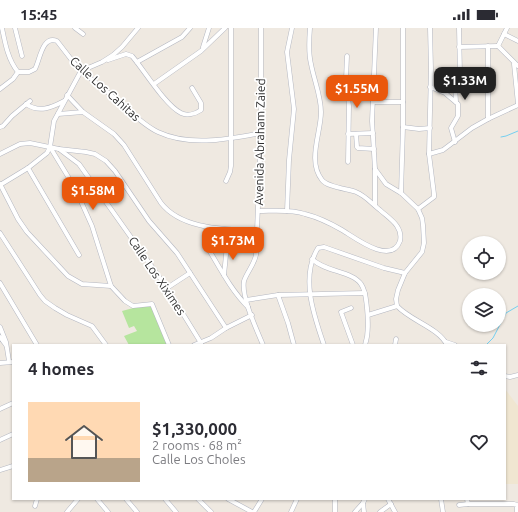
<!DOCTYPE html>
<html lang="en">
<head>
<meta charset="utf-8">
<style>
	:root { --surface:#fff; --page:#f2f2f3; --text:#2b2b33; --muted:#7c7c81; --accent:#ea580c }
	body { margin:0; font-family:Ubuntu,sans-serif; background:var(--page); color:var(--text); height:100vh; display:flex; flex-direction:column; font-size:15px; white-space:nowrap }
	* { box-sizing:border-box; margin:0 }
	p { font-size:13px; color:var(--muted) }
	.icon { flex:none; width:22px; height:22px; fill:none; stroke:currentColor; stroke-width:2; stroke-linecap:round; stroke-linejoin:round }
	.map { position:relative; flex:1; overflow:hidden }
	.sheet { position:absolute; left:12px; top:316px; width:494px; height:156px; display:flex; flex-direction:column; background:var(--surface); border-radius:0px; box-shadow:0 1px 3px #0004 }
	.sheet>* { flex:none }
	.fabs { position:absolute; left:462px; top:208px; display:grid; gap:8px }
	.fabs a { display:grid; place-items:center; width:44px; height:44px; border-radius:50%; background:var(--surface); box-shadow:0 1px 3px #0004; font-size:20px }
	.price { position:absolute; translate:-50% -34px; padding:0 9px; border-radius:8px; background:var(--accent); color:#fff; font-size:13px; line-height:26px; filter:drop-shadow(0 1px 2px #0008) }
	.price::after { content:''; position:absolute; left:50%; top:24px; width:12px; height:9px; margin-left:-6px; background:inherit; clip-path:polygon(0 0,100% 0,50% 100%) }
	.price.on { background:#222; color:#fff }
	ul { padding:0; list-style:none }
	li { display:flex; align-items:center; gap:12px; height:100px; padding:0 16px }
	li span { display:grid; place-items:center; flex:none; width:112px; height:80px; border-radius:0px; color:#555 }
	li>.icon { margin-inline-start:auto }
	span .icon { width:48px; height:48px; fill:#fffc; stroke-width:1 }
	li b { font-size:17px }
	h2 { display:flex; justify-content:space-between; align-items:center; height:48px; padding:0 16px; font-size:17px }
	.status { display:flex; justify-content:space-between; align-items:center; height:28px; padding:0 20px; background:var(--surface); direction:ltr }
	.status svg { height:11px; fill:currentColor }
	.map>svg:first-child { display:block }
</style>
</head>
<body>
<div class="status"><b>15:45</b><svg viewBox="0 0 49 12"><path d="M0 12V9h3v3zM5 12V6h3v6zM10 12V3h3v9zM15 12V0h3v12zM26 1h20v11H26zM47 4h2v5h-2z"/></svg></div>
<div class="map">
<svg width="518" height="484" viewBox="0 0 518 484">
	<rect width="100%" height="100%" fill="#efe9e1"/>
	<!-- education -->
	<path fill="#f0e6d1" d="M 505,361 L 518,378 L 518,456 L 505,456 Z"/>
	<!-- green -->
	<path fill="#b6e59e" d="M 152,278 L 168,317 L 129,317 L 124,308 L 137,303 L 134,298 L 129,300 L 122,283 L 137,279 Z"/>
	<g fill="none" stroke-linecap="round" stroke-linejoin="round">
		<!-- stream -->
		<g stroke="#75cff0" stroke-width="1">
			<path d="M 501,109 L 506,108 L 518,103"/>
			<path d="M 486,317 L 493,310 L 506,285 L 518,278"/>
		</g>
		<!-- minor casing -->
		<g stroke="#b4b7c1" stroke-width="5">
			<g id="minor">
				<path d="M 2,0 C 5,15 8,32 18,44 L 29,44 L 35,41 C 40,32 42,7 57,13 L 74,35 L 81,43 C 93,52 105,62 117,72 C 130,83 143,97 158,104 C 190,119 228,111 261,105"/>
				<path d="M 15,0 L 22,28"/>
				<path d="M 75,0 L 83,6"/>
				<path d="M 261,0 L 261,105 L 256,227 C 254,237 247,244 244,253 C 241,269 257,302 263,317"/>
				<path d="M 504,6 L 518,13"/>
				<path d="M 488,18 L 488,91"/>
				<path d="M 498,18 L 518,38"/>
				<path d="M 498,18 L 507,0"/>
				<path d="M 203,19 L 209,0"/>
				<path d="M 459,19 L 498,18"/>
				<path d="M 347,28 L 346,51 L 349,78 L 348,134"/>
				<path d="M 108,32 L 126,26 L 132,28 C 144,42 165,77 181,85 C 187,88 195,86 201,82 L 201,75 L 192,60"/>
				<path d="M 137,34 L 182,9 L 190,0"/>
				<path d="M 514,36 L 518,76"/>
				<path d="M 154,56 L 201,23 L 225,0"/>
				<path d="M 430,59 L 445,65 L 458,76 L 458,88 L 451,100 L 455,114"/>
				<path d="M 0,61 L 13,51 L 18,44"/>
				<path d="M 67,67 L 83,84"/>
				<path d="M 373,74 L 403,74"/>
				<path d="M 456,74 L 455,57 L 460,45 L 459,0"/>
				<path d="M 26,76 C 39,85 51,80 64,73"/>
				<path d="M 58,86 L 83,84 L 114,106 L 124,117 L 161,175 C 182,202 226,201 257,203"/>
				<path d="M 0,99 L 3,98 L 12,88 L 30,73"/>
				<path d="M 403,99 L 419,101 L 430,100"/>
				<path d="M 348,106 L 373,105"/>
				<path d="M 356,106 L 357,119 L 358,120 L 374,121"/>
				<path d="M 50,119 L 75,160 L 92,198 L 111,258 L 125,273 L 133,278 L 152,276 L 169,317"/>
				<path d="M 59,121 L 86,124 L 95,126 L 106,133 L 115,143 L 149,193 L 177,225 L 226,300"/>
				<path d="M 0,126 L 20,116 L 30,115 L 59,121 L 79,136 L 167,260 L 201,315"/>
				<path d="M 429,126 L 443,122 L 472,100 L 488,91 L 518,77"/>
				<path d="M 28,140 L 79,227"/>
				<path d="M 375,141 L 386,156 L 401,165 L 418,181 L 422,190 L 423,197 L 424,215 L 422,224 L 405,245 L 398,262 L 396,271 L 397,278"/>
				<path d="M 226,153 L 230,144 L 231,138 L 231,0"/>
				<path d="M 0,156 L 18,191 L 27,204 L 68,248 L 82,256 L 111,258"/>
				<path d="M 0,157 L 28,140 L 47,125 L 50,119 L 54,93 L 81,43 L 102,34 L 113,27 L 122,19 L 138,0"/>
				<path d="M 401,165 L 403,99 L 403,0"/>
				<path d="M 375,177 L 375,141 L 372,93 L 376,0"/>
				<path d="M 418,181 L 434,169 L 434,166 L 429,126 L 431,41 L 430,0"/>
				<path d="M 259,183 C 273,183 291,181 305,186 C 317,189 330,195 342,202 C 354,209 391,238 400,213 C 403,198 390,191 380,182 C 372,176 366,168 356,164 C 348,161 327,159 322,152 C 307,133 321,105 321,84 C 321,68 314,52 311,36 C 308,24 309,12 310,0"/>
				<path d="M 287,183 L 289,132 L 294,81 L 287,24 L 292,0"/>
				<path d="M 0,205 L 40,267 L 45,273 L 55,280 L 67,287 L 92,298 L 106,317"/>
				<path d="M 206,217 C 219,238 230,261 248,279"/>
				<path d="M 312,231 C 325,244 352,243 361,256 C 366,263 366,272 367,280 C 368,292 369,305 365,317"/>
				<path d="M 224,247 L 227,217"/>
				<path d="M 0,255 L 37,317"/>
				<path d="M 167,260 L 190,245"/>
				<path d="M 278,267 L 288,295 L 294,317"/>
				<path d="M 246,272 L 278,267 L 365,265"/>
				<path d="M 397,278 C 411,293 439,300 447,317"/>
				<path d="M 351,280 L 341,284 L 353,317"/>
				<path d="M 368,287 L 397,278"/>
				<path d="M 0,299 L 6,314 L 9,333"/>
				<path d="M 0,309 L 6,317"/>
				<path d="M 446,314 L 455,317"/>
				<path d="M 194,317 L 211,310 L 226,300 L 252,287"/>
				<path d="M 324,317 C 314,288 300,249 318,220 L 324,219 L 384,240 L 405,245"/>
				<path d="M 395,317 L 396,311"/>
				<path d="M 0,335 L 13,334"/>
				<path d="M 505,348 L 510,349 L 518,347"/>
				<path d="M 0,381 L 13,375"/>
				<path d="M 0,412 L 13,406"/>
				<path d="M 0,442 L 13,438"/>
				<path d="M 97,471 L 108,484"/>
				<path d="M 126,471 L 137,484"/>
				<path d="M 165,471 L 176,484"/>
				<path d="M 198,471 L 211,484"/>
				<path d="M 228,471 L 252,484"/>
				<path d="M 388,471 L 395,484"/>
				<path d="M 441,471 L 443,484"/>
				<path d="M 467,471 L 468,476 L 514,476 L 517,477 L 517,484"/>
				<path d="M 459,477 L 468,476"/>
				<path d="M 35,478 L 37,471"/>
				<path d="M 67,484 L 78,471"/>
				<path d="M 254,484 L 262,471"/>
				<path d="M 291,484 L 297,471"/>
				<path d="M 335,484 L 335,471"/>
				<path d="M 355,484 L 363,475"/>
				<path d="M 364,484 L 363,475 L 365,471"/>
				<path d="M 380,484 L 391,476"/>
			</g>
		</g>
		<!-- minor -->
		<use href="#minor" stroke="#fff" stroke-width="4"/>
	</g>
	<g text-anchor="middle" stroke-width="3.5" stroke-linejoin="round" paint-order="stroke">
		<!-- street labels -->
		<g font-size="12" fill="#2e2e2e" stroke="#fff">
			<text transform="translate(105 61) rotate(42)" y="4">Calle Los Cahitas</text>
			<text transform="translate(260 114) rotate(-89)" y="4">Avenida Abraham Zaied</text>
			<text transform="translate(157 248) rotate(56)" y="4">Calle Los Xiximes</text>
		</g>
	</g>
</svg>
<div class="fabs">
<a><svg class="icon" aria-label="locate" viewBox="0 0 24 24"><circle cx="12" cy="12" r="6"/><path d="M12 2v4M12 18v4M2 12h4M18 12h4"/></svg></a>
<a><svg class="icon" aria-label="layers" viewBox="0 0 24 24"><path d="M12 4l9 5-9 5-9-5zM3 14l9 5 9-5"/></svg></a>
</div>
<b class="price on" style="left:465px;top:73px">$1.33M</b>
<b class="price" style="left:357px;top:81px">$1.55M</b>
<b class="price" style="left:93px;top:183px">$1.58M</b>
<b class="price" style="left:233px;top:233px">$1.73M</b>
<section class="sheet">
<h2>4 homes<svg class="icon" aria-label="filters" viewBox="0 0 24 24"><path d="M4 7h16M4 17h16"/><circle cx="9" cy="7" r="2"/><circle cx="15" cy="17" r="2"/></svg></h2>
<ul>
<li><span style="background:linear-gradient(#ffd9b3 70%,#b9a48a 0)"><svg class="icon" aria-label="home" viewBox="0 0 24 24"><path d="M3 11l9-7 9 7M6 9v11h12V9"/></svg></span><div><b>$1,330,000</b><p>2 rooms · 68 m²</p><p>Calle Los Choles</p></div><svg class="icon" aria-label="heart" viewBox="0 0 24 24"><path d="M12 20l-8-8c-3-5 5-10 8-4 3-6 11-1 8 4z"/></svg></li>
</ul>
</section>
</div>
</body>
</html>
